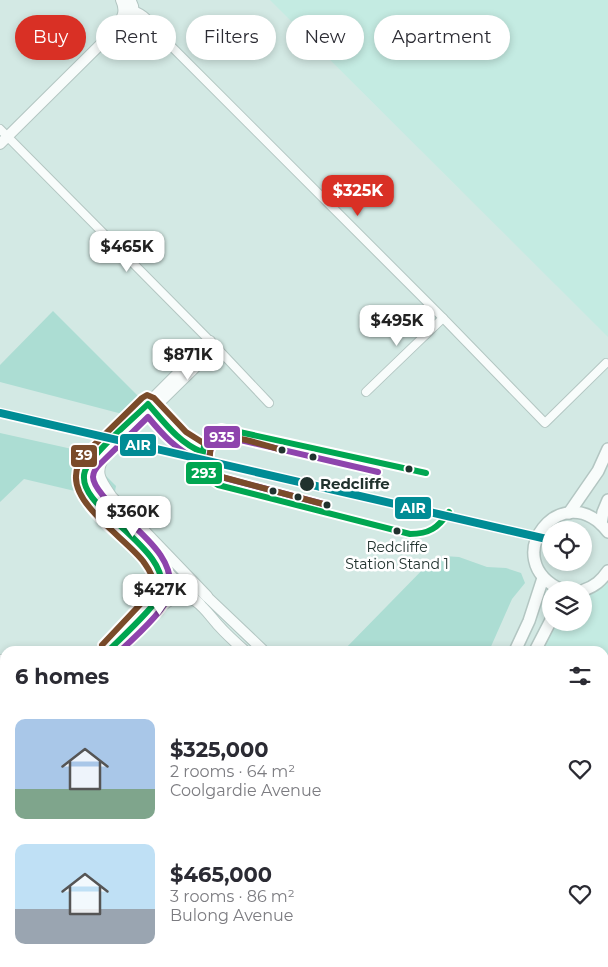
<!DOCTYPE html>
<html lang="en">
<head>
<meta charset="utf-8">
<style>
	:root { --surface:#fff; --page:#f7f7f7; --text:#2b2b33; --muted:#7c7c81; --accent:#d93025 }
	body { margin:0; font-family:Montserrat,sans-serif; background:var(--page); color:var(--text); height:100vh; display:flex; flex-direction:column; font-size:19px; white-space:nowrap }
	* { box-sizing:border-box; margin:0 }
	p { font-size:16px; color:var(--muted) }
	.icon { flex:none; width:28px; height:28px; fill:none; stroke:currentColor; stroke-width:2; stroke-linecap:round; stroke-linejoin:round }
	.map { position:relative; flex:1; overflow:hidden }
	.side { position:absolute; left:0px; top:646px; width:609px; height:321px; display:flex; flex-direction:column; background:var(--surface); border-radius:15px 15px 0 0; box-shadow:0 2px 8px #0003 }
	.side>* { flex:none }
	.hud { position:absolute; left:15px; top:15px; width:579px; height:45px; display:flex; gap:10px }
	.fabs { position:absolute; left:542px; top:521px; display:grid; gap:10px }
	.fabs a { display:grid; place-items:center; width:50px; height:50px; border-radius:50%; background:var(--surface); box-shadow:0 2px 8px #0003; font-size:25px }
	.price { position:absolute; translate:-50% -42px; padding:0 11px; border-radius:10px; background:#fff; color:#222; font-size:16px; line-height:32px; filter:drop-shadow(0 1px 2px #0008) }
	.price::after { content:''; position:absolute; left:50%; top:30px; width:15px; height:11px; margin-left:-8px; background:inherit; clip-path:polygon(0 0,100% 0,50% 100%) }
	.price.on { background:var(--accent); color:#fff }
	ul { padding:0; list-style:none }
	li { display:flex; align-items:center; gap:15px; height:125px; padding:0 15px }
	li span { display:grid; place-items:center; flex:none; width:140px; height:100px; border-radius:10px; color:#555 }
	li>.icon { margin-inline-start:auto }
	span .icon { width:60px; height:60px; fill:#fffc; stroke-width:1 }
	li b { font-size:21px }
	h2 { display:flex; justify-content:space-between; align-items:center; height:60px; padding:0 15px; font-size:21px }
	.chip { padding:0 18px; border-radius:22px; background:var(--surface); box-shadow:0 2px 8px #0003; font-size:18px; line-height:45px }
	.chip.on { background:var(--accent); color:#fff }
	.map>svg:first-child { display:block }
</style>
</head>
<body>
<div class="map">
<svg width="608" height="967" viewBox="0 0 608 967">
	<rect width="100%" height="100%" fill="#d3e9e4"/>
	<!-- built -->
	<g fill="#c4ebe2">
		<path d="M 270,0 L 608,0 L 608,337 Z"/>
		<path d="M 608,571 L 608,967 L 425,967 L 425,962 L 604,962 L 604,651 L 535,651 L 551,622 L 584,622 L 584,590 Z"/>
	</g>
	<!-- green -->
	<g fill="#acddd3">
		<path d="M 53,311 L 140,398 L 130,416 L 0,382 L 0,365 Z"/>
		<path d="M 0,433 L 81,451 L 116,486 L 114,497 L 103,491 L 96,496 L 24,479 L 0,502 Z"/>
		<path d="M 444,556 L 459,557 L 487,567 L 506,568 L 521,573 L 525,583 L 512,599 L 489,651 L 343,651 L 431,561 Z"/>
	</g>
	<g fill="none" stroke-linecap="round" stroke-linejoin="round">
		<!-- stream -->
		<path stroke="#7cccbd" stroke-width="2.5" d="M 56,967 L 59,962"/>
		<!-- minor casing -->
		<g stroke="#b3c6c2" stroke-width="10">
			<g id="minor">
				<path d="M 130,10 C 140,11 149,18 153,28 L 443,318 L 545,423 L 606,363"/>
				<path d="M 128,15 L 153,28"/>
				<path d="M 0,129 L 216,347 L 269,403"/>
				<path d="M 366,392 L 443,318"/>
				<path d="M 0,659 L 5,664"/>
				<path d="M 156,962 L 158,967"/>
			</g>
		</g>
		<!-- tertiary casing -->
		<g stroke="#b3c6c2" stroke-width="12">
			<g id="tertiary">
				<path d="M 115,30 C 121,19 127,13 121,0"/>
				<path d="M 0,144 L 114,31 C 125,25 140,14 130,0"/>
				<path d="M 158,566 C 163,576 164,584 160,595"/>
				<path d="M 202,592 L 264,651"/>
				<path d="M 207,596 L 112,497 C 101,481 93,472 106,455 L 216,347"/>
				<path d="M 200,604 L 94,500 C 83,482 81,476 93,458 L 210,341"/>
				<path d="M 147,615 L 174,598 C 196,592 206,612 219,626 C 227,635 236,643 245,651"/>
				<path d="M 108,651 L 142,618 L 160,595 L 171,586 L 184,585"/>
				<path d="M 0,744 L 5,741"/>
				<path d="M 604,808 L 608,807"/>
			</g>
		</g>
		<!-- secondary casing -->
		<g stroke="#b3c6c2" stroke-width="14">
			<g id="secondary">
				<path d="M 569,513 L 598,471 L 608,449"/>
				<path d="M 601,524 L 603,512 L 608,500"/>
				<path d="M 562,590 C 495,560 563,474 608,532"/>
				<path d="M 584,590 C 595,586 601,581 608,571"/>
				<path d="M 515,651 L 529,621 L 543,578"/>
				<path d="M 535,651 L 551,620"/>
				<path d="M 410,967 L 410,962"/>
				<path d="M 425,967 L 425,962"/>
			</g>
		</g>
		<!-- minor -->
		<use href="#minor" stroke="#f8fcfb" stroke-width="8"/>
		<!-- tertiary -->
		<use href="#tertiary" stroke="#f8fcfb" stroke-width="10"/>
		<!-- secondary -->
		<use href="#secondary" stroke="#f8fcfb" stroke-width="11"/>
		<!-- bus-1 casing -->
		<g stroke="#fff" stroke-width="10">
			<g id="bus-1">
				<path d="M 426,473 L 221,428 L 213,430 L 205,440 L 201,464 L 205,476 L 218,485 L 410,534 C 429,534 438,528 449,512"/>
				<path d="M 108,651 C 119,640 155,607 160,595 C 177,548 72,508 85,471 C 91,454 134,418 148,404 C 164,422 179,443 202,452"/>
			</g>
		</g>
		<!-- bus-2 casing -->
		<g stroke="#fff" stroke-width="10">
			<g id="bus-2">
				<path d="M 327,505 L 221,477 C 217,474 213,472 211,468 C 206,458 211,443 220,437 L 227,437 L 378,472"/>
				<path d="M 120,651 C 131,641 165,610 168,597 C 182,555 127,525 104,497 C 100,492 93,484 93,477 C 93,472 97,467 100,464 L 148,417 C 162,434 177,451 199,460"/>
			</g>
		</g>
		<!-- bus-3 casing -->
		<g stroke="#fff" stroke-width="10">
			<g id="bus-3">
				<path d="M 282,450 C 270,447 225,431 216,439 C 212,442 210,449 210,454 C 209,465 213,471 222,477 L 327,505"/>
				<path d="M 102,645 L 151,593 C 152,590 154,585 153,582 C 153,574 147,567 143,561 C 126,539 74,506 76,476 C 76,467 81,459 87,452 L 142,398 L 147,395 L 154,398 L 186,432 L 205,444"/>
			</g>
		</g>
		<!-- bus-1 -->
		<use href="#bus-1" stroke="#00a651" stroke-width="6"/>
		<!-- bus-2 -->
		<use href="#bus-2" stroke="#8e44ad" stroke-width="6"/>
		<!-- bus-3 -->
		<use href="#bus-3" stroke="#7a4b2a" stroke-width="6"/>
		<!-- rail-1 casing -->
		<g stroke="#fff" stroke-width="11">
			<path id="rail-1" d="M 0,413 L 551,540"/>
		</g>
		<!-- rail-1 -->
		<use href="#rail-1" stroke="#008c95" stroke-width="8"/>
	</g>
	<!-- markers -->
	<g fill="#21322e" stroke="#fff" stroke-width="2">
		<circle cx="282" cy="450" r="4.5"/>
		<circle cx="313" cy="457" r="4.5"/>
		<circle cx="409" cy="469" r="4.5"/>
		<circle cx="307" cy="484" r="8"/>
		<circle cx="273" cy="491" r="4.5"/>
		<circle cx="298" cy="497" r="4.5"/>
		<circle cx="327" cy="505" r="4.5"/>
		<circle cx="397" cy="531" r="4.5"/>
	</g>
	<g text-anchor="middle" stroke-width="5" stroke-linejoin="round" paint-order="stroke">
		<!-- bus labels -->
		<g font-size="14" fill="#21322e" stroke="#fff">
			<text x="397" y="552">Redcliffe<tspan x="397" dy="17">Station Stand 1</tspan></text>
		</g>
		<!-- stop labels -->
		<g font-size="15" font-weight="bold" fill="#21322e" stroke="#fff" text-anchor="start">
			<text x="320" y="489">Redcliffe</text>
		</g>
	</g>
	<g stroke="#fff" stroke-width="2">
		<rect x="203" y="425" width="38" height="24" rx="5" fill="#8e44ad"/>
		<rect x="119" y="433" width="38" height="24" rx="5" fill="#008c95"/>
		<rect x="70" y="444" width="28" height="24" rx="5" fill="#7a4b2a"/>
		<rect x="185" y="461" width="38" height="24" rx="5" fill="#00a651"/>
		<rect x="394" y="496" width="38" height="24" rx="5" fill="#008c95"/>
	</g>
	<g font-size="14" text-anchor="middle" font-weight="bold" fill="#fff">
		<text x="222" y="442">935</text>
		<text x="138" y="450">AIR</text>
		<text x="84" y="460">39</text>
		<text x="204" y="478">293</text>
		<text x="413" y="513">AIR</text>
	</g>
</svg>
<div class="fabs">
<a><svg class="icon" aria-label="locate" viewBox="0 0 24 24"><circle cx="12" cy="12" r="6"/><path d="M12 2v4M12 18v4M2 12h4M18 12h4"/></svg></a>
<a><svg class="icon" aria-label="layers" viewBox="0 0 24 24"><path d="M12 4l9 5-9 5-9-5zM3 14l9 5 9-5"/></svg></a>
</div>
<b class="price on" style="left:358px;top:217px">$325K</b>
<b class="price" style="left:127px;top:273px">$465K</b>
<b class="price" style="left:397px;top:347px">$495K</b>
<b class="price" style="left:188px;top:381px">$871K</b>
<b class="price" style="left:133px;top:538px">$360K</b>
<b class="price" style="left:160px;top:616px">$427K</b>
<div class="hud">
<a class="chip on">Buy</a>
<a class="chip">Rent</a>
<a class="chip">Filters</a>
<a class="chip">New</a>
<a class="chip">Apartment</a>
</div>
<section class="side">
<h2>6 homes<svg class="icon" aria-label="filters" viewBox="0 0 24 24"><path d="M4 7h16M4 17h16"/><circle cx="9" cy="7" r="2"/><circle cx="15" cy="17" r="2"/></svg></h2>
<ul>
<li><span style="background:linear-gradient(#a9c7e8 70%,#7fa58c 0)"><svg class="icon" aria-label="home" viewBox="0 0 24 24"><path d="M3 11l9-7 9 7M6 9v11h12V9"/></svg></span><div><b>$325,000</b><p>2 rooms · 64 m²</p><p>Coolgardie Avenue</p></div><svg class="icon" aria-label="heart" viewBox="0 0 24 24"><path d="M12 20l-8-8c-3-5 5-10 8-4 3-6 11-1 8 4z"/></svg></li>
<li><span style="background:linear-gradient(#bfe0f5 65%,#9aa5b1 0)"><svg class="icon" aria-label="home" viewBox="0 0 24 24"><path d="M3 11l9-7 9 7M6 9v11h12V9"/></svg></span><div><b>$465,000</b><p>3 rooms · 86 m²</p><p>Bulong Avenue</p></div><svg class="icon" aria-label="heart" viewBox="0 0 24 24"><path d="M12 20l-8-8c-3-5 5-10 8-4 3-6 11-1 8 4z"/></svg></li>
</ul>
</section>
</div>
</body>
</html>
